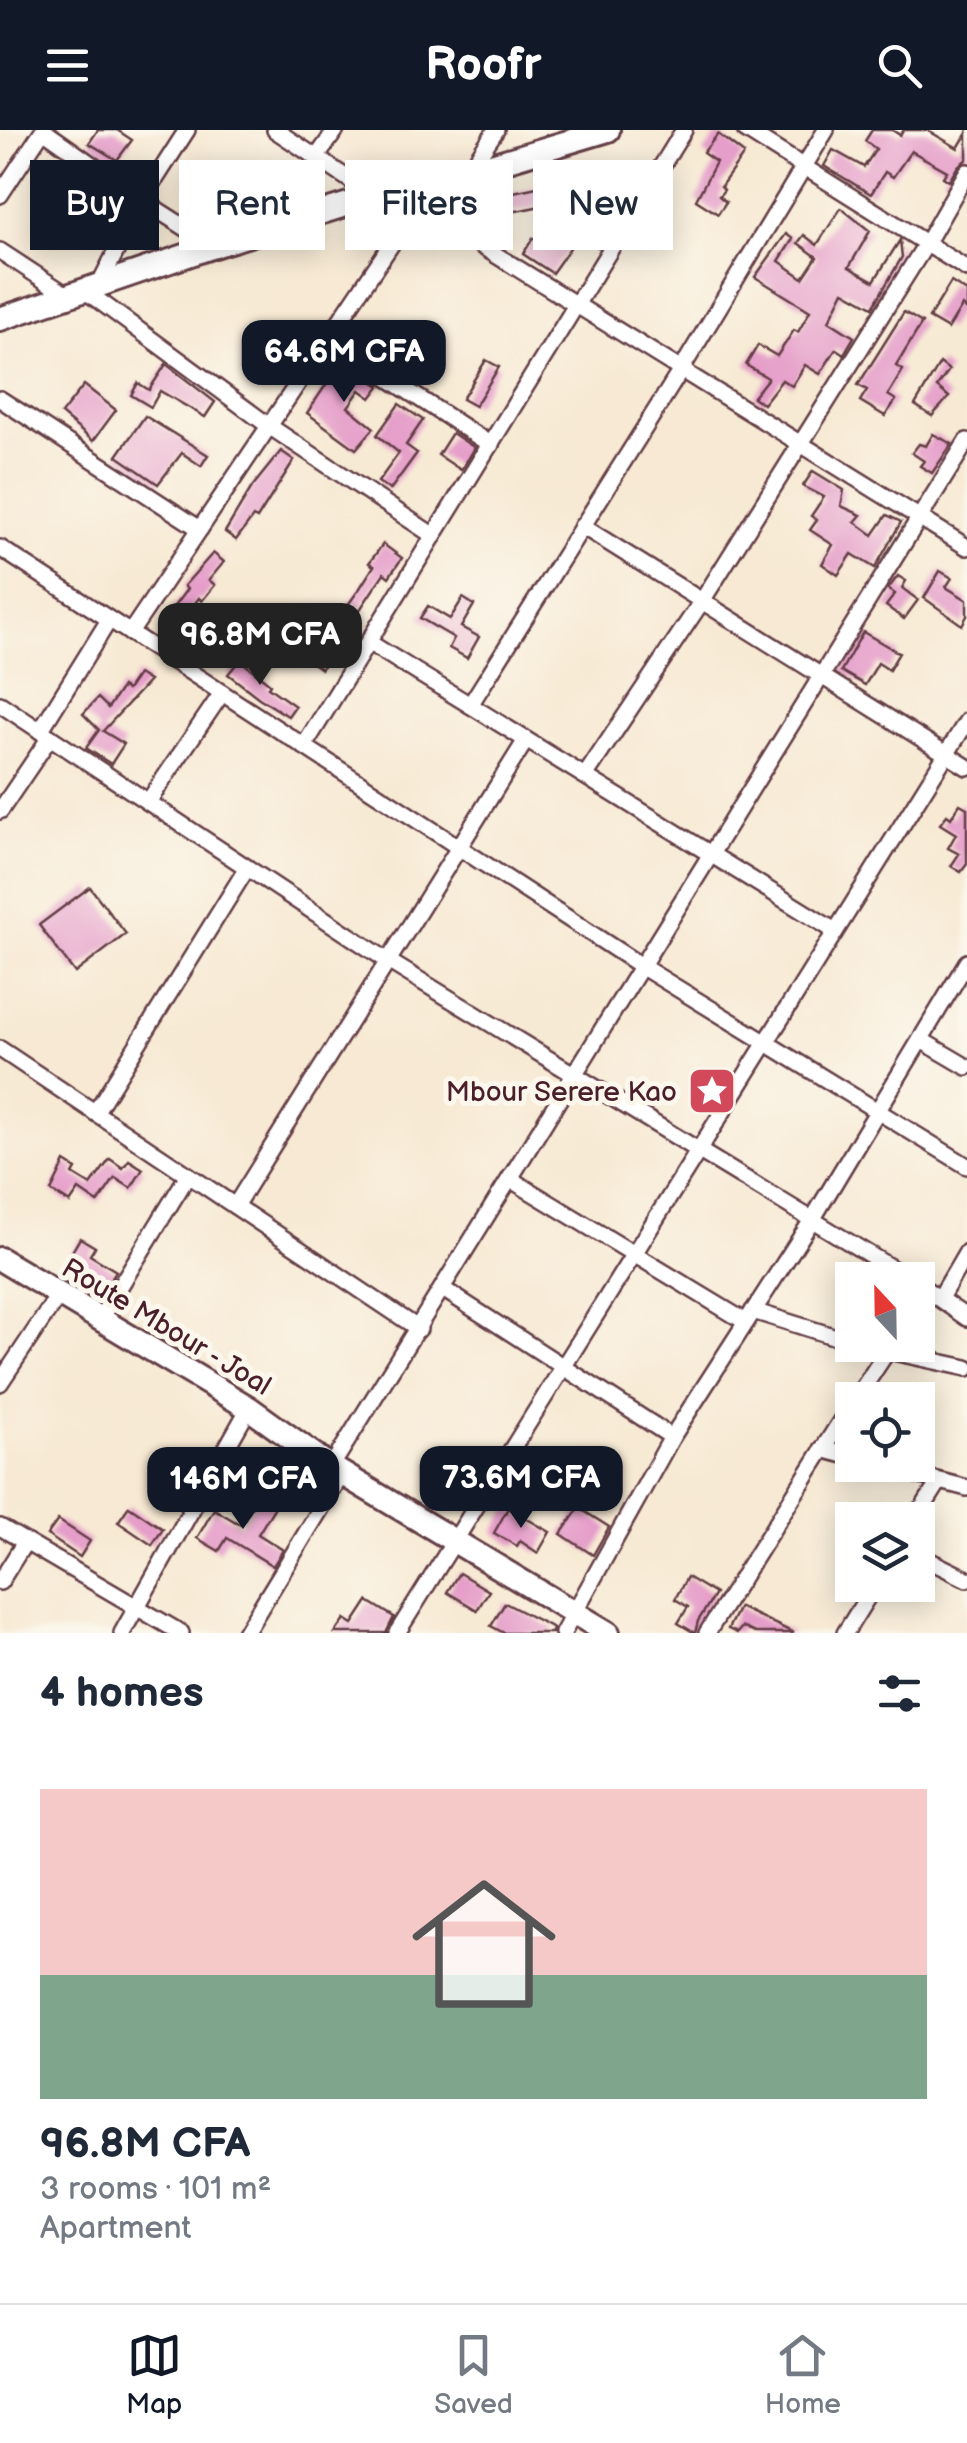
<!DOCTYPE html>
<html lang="en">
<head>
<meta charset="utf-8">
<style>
	:root { --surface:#fff; --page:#f2f2f3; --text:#1f2937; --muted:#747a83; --line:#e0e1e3; --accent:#111827 }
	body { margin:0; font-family:"Balsamiq Sans",sans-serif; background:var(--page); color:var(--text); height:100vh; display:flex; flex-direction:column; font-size:38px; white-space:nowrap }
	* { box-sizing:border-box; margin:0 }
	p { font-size:32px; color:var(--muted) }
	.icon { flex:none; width:55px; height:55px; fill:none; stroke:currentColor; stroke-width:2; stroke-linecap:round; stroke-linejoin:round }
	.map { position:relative; height:1503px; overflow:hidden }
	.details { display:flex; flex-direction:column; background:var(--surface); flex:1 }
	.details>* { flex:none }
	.banner { position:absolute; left:30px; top:30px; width:908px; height:90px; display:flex; gap:20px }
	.needle { width:65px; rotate:338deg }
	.fabs { position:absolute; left:835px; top:1132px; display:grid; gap:20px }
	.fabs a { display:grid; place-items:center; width:100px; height:100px; border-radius:0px; background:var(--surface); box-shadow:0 5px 25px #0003; font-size:50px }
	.price { position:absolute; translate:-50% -85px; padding:0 22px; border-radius:20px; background:var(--accent); color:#fff; font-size:32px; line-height:65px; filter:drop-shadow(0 2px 5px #0008) }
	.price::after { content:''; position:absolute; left:50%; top:60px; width:30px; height:22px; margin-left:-15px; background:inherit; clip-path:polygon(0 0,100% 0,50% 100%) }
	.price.current { background:#222; color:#fff }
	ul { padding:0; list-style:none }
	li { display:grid; align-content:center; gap:20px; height:530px; padding:0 40px }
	li span { display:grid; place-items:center; height:310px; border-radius:0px; color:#555 }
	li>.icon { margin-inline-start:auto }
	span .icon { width:180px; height:180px; fill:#fffc; stroke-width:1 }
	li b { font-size:42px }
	h2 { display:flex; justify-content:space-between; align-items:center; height:120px; padding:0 40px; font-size:42px }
	.pill { padding:0 35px; border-radius:0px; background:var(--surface); box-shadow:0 5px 25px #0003; font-size:35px; line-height:90px }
	.pill.current { background:var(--accent); color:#fff }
	header { display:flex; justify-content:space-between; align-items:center; height:130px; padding:0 40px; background:var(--accent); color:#fff; font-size:45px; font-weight:700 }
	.tabs { display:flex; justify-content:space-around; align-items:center; height:140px; border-top:2px solid var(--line); background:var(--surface); font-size:28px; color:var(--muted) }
	.tabs a { display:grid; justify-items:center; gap:5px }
	.tabs .current { color:var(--accent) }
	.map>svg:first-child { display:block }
</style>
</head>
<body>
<header><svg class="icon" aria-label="menu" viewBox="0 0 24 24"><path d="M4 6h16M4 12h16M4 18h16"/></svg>Roofr<svg class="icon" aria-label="search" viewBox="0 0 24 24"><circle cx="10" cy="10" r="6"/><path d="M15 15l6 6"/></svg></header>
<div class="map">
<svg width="967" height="1503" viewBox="0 0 967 1503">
	<rect width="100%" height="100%" fill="#fbf7ec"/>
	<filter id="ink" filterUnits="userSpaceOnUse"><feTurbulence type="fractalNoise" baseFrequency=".01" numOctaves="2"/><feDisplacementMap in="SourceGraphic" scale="20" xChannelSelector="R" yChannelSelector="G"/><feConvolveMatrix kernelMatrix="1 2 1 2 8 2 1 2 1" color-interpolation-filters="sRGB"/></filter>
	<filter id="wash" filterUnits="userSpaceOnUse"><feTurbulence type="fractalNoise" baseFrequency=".0048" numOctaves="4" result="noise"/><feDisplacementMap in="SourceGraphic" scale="40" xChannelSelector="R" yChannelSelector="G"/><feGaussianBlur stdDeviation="2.25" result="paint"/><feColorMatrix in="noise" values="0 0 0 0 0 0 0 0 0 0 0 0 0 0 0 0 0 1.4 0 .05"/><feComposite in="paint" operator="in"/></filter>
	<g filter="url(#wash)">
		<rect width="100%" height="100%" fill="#f7e9d3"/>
		<g id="blocks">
			<!-- building -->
			<g fill="#e59dc9">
				<path d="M 98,0 L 117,0 L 132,10 L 117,30 L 89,13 Z"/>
				<path d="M 872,0 L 892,0 L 900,5 L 904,0 L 927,0 L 958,18 L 967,3 L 967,29 L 958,36 L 949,51 L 943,47 L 947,41 L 911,21 L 893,47 L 885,42 L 871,64 L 824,36 L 833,20 L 864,37 L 876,19 L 865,11 Z"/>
				<path d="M 718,4 L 744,24 L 721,56 L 724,60 L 719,66 L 726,72 L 718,84 L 696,70 L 716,32 L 703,23 Z"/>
				<path d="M 625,34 L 641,48 L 598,117 L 579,105 L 552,143 L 523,124 L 533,108 L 545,115 L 556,94 L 568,100 L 588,69 L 591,70 Z"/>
				<path d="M 551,54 L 555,73 L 502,84 L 504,96 L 488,103 L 486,99 L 480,102 L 464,92 L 458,78 L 489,64 L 490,67 Z"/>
				<path d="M 841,78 L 870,101 L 849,137 L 874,151 L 900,110 L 902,127 L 873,177 L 844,161 L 829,191 L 854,207 L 844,224 L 836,219 L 820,244 L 805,235 L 792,256 L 782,250 L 763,274 L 753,267 L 768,248 L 746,235 L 758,215 L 777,226 L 794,200 L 798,202 L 810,181 L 755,147 L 786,104 L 793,109 L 779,131 L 803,148 L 817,127 L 798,113 L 804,105 L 817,115 Z"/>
				<path d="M 951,152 L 967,162 L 967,180 L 962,176 L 948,199 L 929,188 Z"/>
				<path d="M 904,182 L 922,193 L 896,236 L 903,240 L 888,265 L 896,270 L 885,286 L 860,271 L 867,260 L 858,255 Z"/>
				<path d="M 486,230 L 499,237 L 475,276 L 462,269 Z"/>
				<path d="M 342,231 L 380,256 L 371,268 L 360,260 L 348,277 L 374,298 L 356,319 L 307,283 Z"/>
				<path d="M 940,233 L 949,240 L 937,257 L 949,267 L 932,286 L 915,275 Z"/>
				<path d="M 166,234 L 215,272 L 205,287 L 160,261 L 151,277 L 131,265 L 138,253 L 149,260 Z"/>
				<path d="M 84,255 L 116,280 L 93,311 L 61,284 Z"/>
				<path d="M 399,274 L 423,290 L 406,315 L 417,323 L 390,360 L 378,352 L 399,323 L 377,305 Z"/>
				<path d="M 145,286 L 208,325 L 201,336 L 182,323 L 158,354 L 117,326 Z"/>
				<path d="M 452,303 L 475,318 L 461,340 L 438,325 Z"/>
				<path d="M 933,304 L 952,314 L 932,343 L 920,336 L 924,331 L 912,323 L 919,314 L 926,316 Z"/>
				<path d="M 281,321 L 294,330 L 257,389 L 253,387 L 236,410 L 225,402 L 252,357 Z"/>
				<path d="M 813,341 L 844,360 L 841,376 L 861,385 L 855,392 L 873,405 L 887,385 L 901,392 L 875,438 L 852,424 L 838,445 L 822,434 L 833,415 L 810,400 L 817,390 L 811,386 L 824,367 L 803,356 Z"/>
				<path d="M 383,414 L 402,428 L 389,447 L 384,443 L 321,539 L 305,528 L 326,497 L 330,500 L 360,458 L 374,436 L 369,433 Z"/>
				<path d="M 213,423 L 224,432 L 209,450 L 215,455 L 202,471 L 199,468 L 175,500 L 163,491 L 187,459 L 184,456 Z"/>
				<path d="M 940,441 L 952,448 L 946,457 L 967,470 L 967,486 L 962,495 L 924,468 Z"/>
				<path d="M 898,446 L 906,451 L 902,458 L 918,470 L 904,489 L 886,476 L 895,464 L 888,459 Z"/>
				<path d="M 463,468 L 474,475 L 461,497 L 479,507 L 467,528 L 449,518 L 454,508 L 420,488 L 428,476 L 450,489 Z"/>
				<path d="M 863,502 L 899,523 L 889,540 L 878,533 L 865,555 L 841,541 Z"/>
				<path d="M 240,530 L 270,554 L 268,557 L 295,576 L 288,586 L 259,568 L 228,544 Z"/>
				<path d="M 138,544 L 149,551 L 103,601 L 124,614 L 111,634 L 86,618 L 99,600 L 83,584 L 98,568 L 108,578 L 122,557 L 127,560 Z"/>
				<path d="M 960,674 L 967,678 L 967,734 L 961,742 L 951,736 L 959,724 L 948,718 L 956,704 L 940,694 L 947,685 L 951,688 Z"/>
				<path d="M 90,757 L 126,804 L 75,843 L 39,795 Z"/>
				<path d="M 110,1029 L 123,1038 L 129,1030 L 143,1039 L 131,1058 L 115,1048 L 98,1073 L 79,1060 L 70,1073 L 51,1061 L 65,1032 L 76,1039 L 73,1044 L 91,1055 Z"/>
				<path d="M 80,1108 L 95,1117 L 90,1125 L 116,1141 L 102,1163 L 91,1156 L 94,1150 L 86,1141 L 67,1130 Z"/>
				<path d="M 259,1365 L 276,1375 L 258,1404 L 283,1420 L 273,1436 L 227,1408 L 219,1421 L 197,1408 L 214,1379 L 241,1395 Z"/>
				<path d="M 129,1376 L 163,1399 L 152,1415 L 118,1392 Z"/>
				<path d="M 508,1378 L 550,1402 L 538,1423 L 520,1411 L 517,1416 L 494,1403 Z"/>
				<path d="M 579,1378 L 609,1397 L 593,1425 L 561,1404 Z"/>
				<path d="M 58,1390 L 90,1411 L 80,1427 L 47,1405 Z"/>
				<path d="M 459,1443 L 489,1461 L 477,1480 L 447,1462 Z"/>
				<path d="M 687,1447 L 715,1464 L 698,1491 L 695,1503 L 678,1493 L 688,1477 L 675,1469 Z"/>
				<path d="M 368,1471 L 394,1487 L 386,1503 L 335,1503 L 345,1489 L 353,1494 Z"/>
				<path d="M 505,1473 L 553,1498 L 552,1503 L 504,1503 L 491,1496 Z"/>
				<path d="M 739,1477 L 794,1503 L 755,1503 L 742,1497 L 737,1503 L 728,1499 Z"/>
			</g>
		</g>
	</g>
	<g filter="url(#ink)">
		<use href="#blocks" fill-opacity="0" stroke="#643d44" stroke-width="2.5"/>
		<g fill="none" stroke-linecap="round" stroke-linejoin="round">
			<!-- street casing -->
			<g stroke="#643d44" stroke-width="20">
				<g id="street">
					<path d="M 275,0 L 374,66"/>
					<path d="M 745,0 L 967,139"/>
					<path d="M 316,28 L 336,0"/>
					<path d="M 468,42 L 496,0"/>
					<path d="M 397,59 L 417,76 L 967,417"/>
					<path d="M 0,65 L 43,0 L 142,70 L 214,116"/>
					<path d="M 0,121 L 70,167"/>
					<path d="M 98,157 L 142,70 L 187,0"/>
					<path d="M 87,162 L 269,296 L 434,406"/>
					<path d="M 328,209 L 491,315"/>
					<path d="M 0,269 L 200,399"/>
					<path d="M 582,396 L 967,637"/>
					<path d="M 0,418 L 641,836 L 967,1036"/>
					<path d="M 130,503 L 417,76"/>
					<path d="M 368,512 L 835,801"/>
					<path d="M 0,574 L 388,831 L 911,1150"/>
					<path d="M 470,575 L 681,240 L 826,0"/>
					<path d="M 40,601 L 109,490"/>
					<path d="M 304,616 L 684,0"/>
					<path d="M 585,646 L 702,471 L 926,114 L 967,42"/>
					<path d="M 148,672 L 222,563"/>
					<path d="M 0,681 L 50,607"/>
					<path d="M 921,910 L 967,937"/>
					<path d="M 0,919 L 419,1199"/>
					<path d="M 95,983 L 247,738"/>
					<path d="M 510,1049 L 746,1192"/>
					<path d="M 235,1076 L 526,610"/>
					<path d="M 918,1154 L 967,1188"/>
					<path d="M 443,1159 L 672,1307"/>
					<path d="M 940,1168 L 967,1122"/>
					<path d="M 753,1181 L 852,1212"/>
					<path d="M 100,1189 L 188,1045"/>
					<path d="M 861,1215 L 967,1238"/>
					<path d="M 0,1253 L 58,1166"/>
					<path d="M 855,1270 L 886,1223"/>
					<path d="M 822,1319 L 852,1327"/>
					<path d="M 879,1335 L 967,1358"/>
					<path d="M 331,1337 L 967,311"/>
					<path d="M 915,1390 L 939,1352"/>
					<path d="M 0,1397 L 181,1503"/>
					<path d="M 918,1425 L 967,1449"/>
					<path d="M 0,1452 L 25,1412"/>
					<path d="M 122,1503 L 249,1278"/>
					<path d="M 245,1503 L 342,1344"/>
					<path d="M 397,1503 L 967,591"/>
					<path d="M 563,1503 L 672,1307 L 812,1090 L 967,832"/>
					<path d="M 707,1503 L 852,1273"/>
					<path d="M 845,1503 L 875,1455"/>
				</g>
			</g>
			<!-- secondary casing -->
			<g stroke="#643d44" stroke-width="28">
				<g id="secondary">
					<path d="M 0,189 L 214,116 L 374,66 L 468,42 L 608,0"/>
					<path d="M 0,1129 L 249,1278 L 331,1337 L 608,1503"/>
				</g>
			</g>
			<!-- street -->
			<use href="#street" stroke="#fff" stroke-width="15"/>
			<!-- secondary -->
			<use href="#secondary" stroke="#fff" stroke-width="22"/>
		</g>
	</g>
	<!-- icons -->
	<defs>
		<g id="sight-square" transform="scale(2.5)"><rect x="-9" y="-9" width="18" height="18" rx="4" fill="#d1495b" stroke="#fbf7ec"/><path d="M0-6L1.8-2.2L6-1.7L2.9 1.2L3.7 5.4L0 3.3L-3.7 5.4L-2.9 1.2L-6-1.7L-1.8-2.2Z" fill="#fff"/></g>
	</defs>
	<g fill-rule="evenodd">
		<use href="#sight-square" x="712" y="961"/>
	</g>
	<g text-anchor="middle" stroke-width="10" stroke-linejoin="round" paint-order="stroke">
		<!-- poi labels -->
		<g font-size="28" fill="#4a1f2b" stroke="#fbf7ec" text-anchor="end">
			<text x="677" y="971">Mbour Serere Kao</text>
		</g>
		<!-- street labels -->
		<g font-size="28" fill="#4a1f2b" stroke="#fbf7ec">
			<text transform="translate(167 1196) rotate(31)" y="10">Route Mbour - Joal</text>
		</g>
	</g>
</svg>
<div class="fabs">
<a><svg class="needle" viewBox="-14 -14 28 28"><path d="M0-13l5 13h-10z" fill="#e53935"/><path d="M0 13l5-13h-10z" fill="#747a83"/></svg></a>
<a><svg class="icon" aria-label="locate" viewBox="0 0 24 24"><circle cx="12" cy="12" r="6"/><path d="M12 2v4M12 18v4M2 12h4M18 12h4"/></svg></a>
<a><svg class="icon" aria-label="layers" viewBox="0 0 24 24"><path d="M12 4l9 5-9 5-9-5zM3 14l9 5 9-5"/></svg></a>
</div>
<b class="price" style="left:344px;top:275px">64.6M CFA</b>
<b class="price current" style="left:260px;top:558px">96.8M CFA</b>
<b class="price" style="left:521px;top:1401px">73.6M CFA</b>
<b class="price" style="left:243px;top:1402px">146M CFA</b>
<div class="banner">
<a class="pill current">Buy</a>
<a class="pill">Rent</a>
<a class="pill">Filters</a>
<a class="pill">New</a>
</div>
</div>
<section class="details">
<h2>4 homes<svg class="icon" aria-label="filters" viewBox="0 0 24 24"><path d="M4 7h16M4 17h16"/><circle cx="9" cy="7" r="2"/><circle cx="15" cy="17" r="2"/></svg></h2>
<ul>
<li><span style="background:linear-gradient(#f6c9c9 60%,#7fa58c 0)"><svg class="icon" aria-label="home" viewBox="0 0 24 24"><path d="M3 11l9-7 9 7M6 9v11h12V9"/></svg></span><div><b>96.8M CFA</b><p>3 rooms · 101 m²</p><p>Apartment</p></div></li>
</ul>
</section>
<nav class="tabs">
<a class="current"><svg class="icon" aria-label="map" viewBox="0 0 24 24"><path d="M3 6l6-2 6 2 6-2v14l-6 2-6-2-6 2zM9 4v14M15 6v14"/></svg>Map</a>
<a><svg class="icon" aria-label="saved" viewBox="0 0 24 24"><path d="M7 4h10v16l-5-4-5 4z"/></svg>Saved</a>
<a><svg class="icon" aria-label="home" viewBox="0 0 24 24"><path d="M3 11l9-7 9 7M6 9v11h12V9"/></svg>Home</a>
</nav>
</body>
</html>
